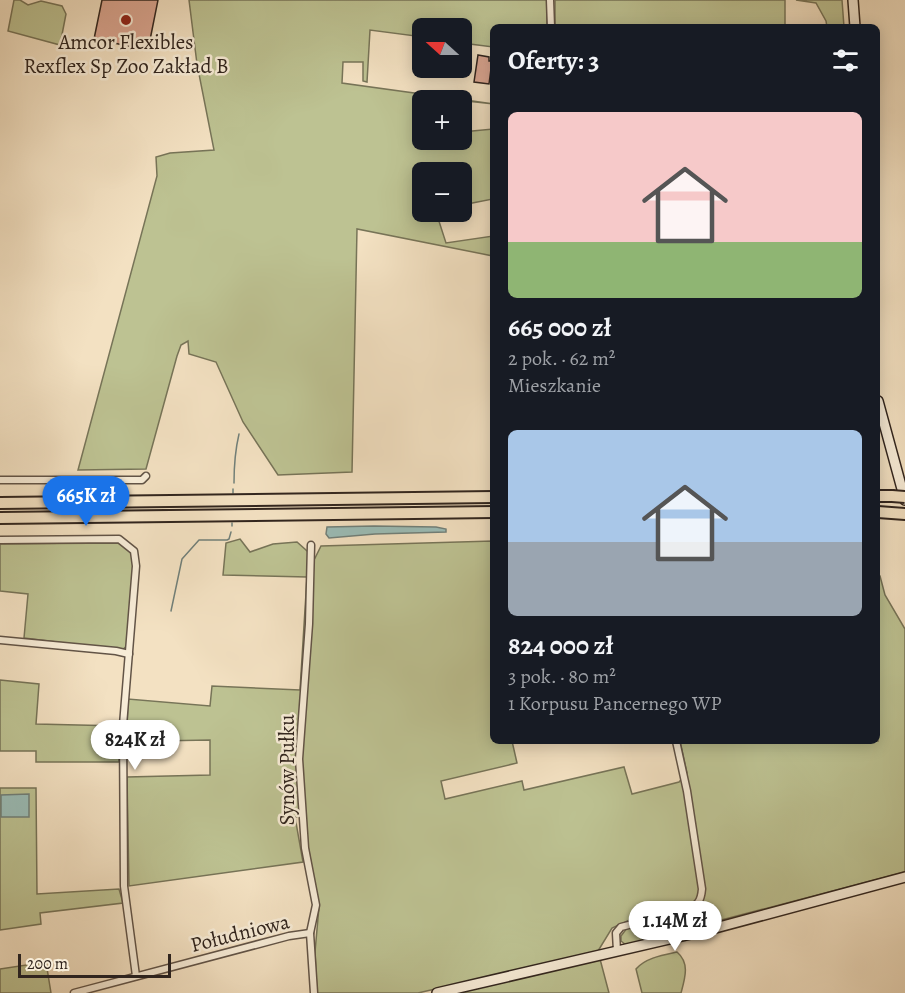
<!DOCTYPE html>
<html lang="pl">
<head>
<meta charset="utf-8">
<style>
	:root { --surface:#171b24; --page:#242831; --text:#f1f3f6; --muted:#9ea1a6; --accent:#1a73e8 }
	body { margin:0; font-family:Alegreya,serif; background:var(--page); color:var(--text); height:100vh; display:flex; flex-direction:column; font-size:22px; white-space:nowrap }
	* { box-sizing:border-box; margin:0 }
	p { font-size:20px; color:var(--muted) }
	.icon { flex:none; width:33px; height:33px; fill:none; stroke:currentColor; stroke-width:2; stroke-linecap:round; stroke-linejoin:round }
	.map { position:relative; flex:1; overflow:hidden }
	.sheet { position:absolute; left:490px; top:24px; width:390px; height:720px; display:flex; flex-direction:column; background:var(--surface); border-radius:9px; box-shadow:0 3px 15px #0003 }
	.sheet>* { flex:none }
	.needle { width:39px; rotate:291deg }
	.fabs { position:absolute; left:412px; top:18px; display:grid; gap:12px }
	.fabs a { display:grid; place-items:center; width:60px; height:60px; border-radius:9px; background:var(--surface); box-shadow:0 3px 15px #0003; font-size:30px }
	.scale { position:absolute; left:18px; bottom:15px; width:153px; box-sizing:border-box; padding-left:6px; border:3px solid #31251e; border-top:0; font-size:16px; line-height:21px; white-space:nowrap; color:#31251e; -webkit-text-stroke:4px #f7ecd7; paint-order:stroke }
	.price { position:absolute; translate:-50% -51px; padding:0 14px; border-radius:21px; background:#fff; color:#222; font-size:20px; line-height:39px; filter:drop-shadow(0 2px 3px #0008) }
	.price::after { content:''; position:absolute; left:50%; top:36px; width:18px; height:14px; margin-left:-9px; background:inherit; clip-path:polygon(0 0,100% 0,50% 100%) }
	.price.on { background:var(--accent); color:#fff }
	ul { padding:0; list-style:none }
	li { display:grid; align-content:center; gap:12px; height:318px; padding:0 18px }
	li span { display:grid; place-items:center; height:186px; border-radius:9px; color:#555 }
	li>.icon { margin-inline-start:auto }
	span .icon { width:108px; height:108px; fill:#fffc; stroke-width:1 }
	li b { font-size:26px }
	h2 { display:flex; justify-content:space-between; align-items:center; height:72px; padding:0 18px; font-size:26px }
	.map>svg:first-child { display:block }
</style>
</head>
<body>
<div class="map">
<svg width="905" height="993" viewBox="0 0 905 993">
	<rect width="100%" height="100%" fill="#f3e1c2"/>
	<filter id="stains"><feTurbulence type="fractalNoise" baseFrequency=".00333" numOctaves="4"/><feColorMatrix values="0 0 0 0 .2 0 0 0 0 .09 0 0 0 0 .02 0 0 0 .5 -.17"/></filter>
	<radialGradient id="worn" r=".72"><stop offset=".6" stop-color="#630" stop-opacity="0"/><stop offset="1" stop-color="#630" stop-opacity=".3"/></radialGradient>
	<!-- green -->
	<g fill="#bdc292" stroke="#777458" stroke-width="1.5">
		<path d="M 14,0 L 20,0 L 28,5 L 41,1 L 62,6 L 66,14 L 60,45 L 8,31 Z"/>
		<path d="M 189,0 L 547,0 L 547,27 L 494,27 L 493,47 L 462,43 L 462,28 L 423,28 L 423,37 L 370,30 L 367,82 L 363,81 L 363,62 L 343,62 L 342,83 L 494,104 L 430,97 L 430,100 L 423,100 L 423,140 L 462,140 L 462,132 L 493,129 L 493,199 L 462,205 L 462,172 L 423,172 L 423,212 L 436,212 L 446,243 L 493,236 L 493,256 L 357,229 L 352,472 L 278,475 L 243,422 L 216,362 L 189,354 L 188,341 L 181,345 L 177,356 L 146,469 L 78,470 L 157,176 L 156,157 L 170,153 L 214,150 L 197,64 Z"/>
		<rect x="555" y="0" width="230" height="27"/>
		<path d="M 796,0 L 842,0 L 844,27 L 827,27 L 826,21 L 816,3 Z"/>
		<path d="M 240,539 L 250,552 L 273,544 L 297,542 L 315,558 L 321,546 L 493,541 L 494,741 L 512,741 L 517,763 L 441,781 L 445,799 L 522,781 L 524,790 L 624,767 L 632,794 L 679,782 L 687,773 L 680,741 L 878,741 L 878,576 L 880,576 L 885,595 L 905,629 L 905,872 L 626,945 L 621,941 L 621,936 L 627,928 L 637,924 L 634,918 L 612,928 L 598,951 L 418,993 L 317,993 L 315,952 L 319,907 L 308,846 L 306,816 L 295,817 L 303,862 L 129,886 L 127,777 L 210,775 L 210,740 L 156,741 L 155,728 L 127,729 L 128,699 L 210,706 L 212,686 L 300,690 L 307,577 L 223,575 L 226,543 Z"/>
		<path d="M 118,543 C 124,546 129,548 132,555 C 139,572 130,625 128,645 L 122,650 L 24,638 L 28,594 L 0,591 L 0,544 Z"/>
		<path d="M 0,680 L 39,684 L 36,724 L 120,726 L 119,762 L 36,762 L 36,751 L 0,751 Z"/>
		<path d="M 0,788 L 36,788 L 37,894 L 119,889 L 123,903 L 40,913 L 41,924 L 0,930 Z"/>
		<path d="M 677,952 C 690,963 685,978 681,993 L 642,993 L 636,969 C 645,958 663,955 677,952 Z"/>
		<path d="M 600,959 L 609,993 L 456,993 Z"/>
		<path d="M 46,962 L 51,993 L 0,993 L 0,969 Z"/>
	</g>
	<!-- water -->
	<g fill="#9bbdb7" stroke="#71807a" stroke-width="1.5">
		<path d="M 374,526 L 436,527 L 446,529 L 446,532 L 375,534 L 329,538 L 326,534 L 327,527 Z"/>
		<path d="M 29,794 L 29,817 L 1,817 L 1,795 Z"/>
	</g>
	<g fill="none" stroke-linecap="round" stroke-linejoin="round">
		<!-- stream -->
		<g stroke="#71807a" stroke-width="1.5">
			<path d="M 234,483 C 234,466 235,451 239,434"/>
			<path d="M 233,493 L 233,489"/>
			<path d="M 232,526 L 232,523"/>
			<path d="M 171,611 L 182,559 L 199,540 L 227,540 L 229,539 L 231,532"/>
		</g>
	</g>
	<!-- building -->
	<g fill="#daa590" stroke="#31251e" stroke-width="1.5">
		<path d="M 102,0 L 158,0 L 148,50 L 94,39 Z"/>
		<path d="M 478,55 L 489,57 L 489,61 L 492,61 L 489,84 L 474,82 Z"/>
	</g>
	<g fill="none" stroke-linecap="round" stroke-linejoin="round">
		<!-- street casing -->
		<g stroke="#625447" stroke-width="9">
			<g id="street">
				<path d="M 550,0 L 551,27"/>
				<path d="M 0,480 L 142,480 L 146,476"/>
				<path d="M 0,540 L 119,539 L 134,551 L 136,566 L 123,725 L 124,886 L 136,976"/>
				<path d="M 311,545 L 309,624 L 299,759 L 305,848 L 316,905 L 310,933 L 314,993"/>
				<path d="M 0,640 L 116,651 L 129,654"/>
				<path d="M 617,951 L 616,933 L 621,927 L 687,910 C 698,905 701,901 702,889 L 687,791 L 676,741"/>
				<path d="M 74,993 L 289,936 L 310,933"/>
			</g>
		</g>
		<!-- secondary casing -->
		<g stroke="#31251e" stroke-width="12">
			<g id="secondary">
				<path d="M 853,0 L 855,27"/>
				<path d="M 878,401 L 905,500"/>
				<path d="M 437,993 L 708,930 L 905,877"/>
			</g>
		</g>
		<!-- highway casing -->
		<g stroke="#31251e" stroke-width="14">
			<g id="highway">
				<path d="M 878,496 L 892,496"/>
				<path d="M 0,503 L 494,497"/>
				<path d="M 878,512 L 905,514"/>
				<path d="M 0,518 L 494,512"/>
			</g>
		</g>
		<!-- street -->
		<use href="#street" stroke="#f7ecd7" stroke-width="6"/>
		<!-- secondary -->
		<use href="#secondary" stroke="#f7ecd7" stroke-width="9"/>
		<!-- highway -->
		<use href="#highway" stroke="#f3e1c2" stroke-width="10"/>
		<!-- highway-bridge casing -->
		<g stroke="#31251e" stroke-width="14" stroke-linecap="butt">
			<path id="highway-bridge" d="M 892,496 L 905,497"/>
		</g>
		<!-- highway-bridge -->
		<use href="#highway-bridge" stroke="#f3e1c2" stroke-width="10"/>
	</g>
	<!-- markers -->
	<circle fill="#8f2418" stroke="#f7ecd7" stroke-width="2" cx="126" cy="20" r="6"/>
	<g text-anchor="middle" stroke-width="5" stroke-linejoin="round" paint-order="stroke">
		<!-- poi labels -->
		<g font-size="21" fill="#31251e" stroke="#f7ecd7">
			<text x="126" y="49">Amcor Flexibles<tspan x="126" dy="24">Rexflex Sp Zoo Zakład B</tspan></text>
		</g>
		<!-- street labels -->
		<g font-size="21" fill="#31251e" stroke="#f7ecd7">
			<text transform="translate(287 770) rotate(-90)" y="7">Synów Pułku</text>
			<text transform="translate(240 933) rotate(-14)" y="7">Południowa</text>
		</g>
	</g>
	<rect width="100%" height="100%" filter="url(#stains)"/>
	<rect width="100%" height="100%" fill="url(#worn)"/>
</svg>
<div class="fabs">
<a><svg class="needle" viewBox="-14 -14 28 28"><path d="M0-13l5 13h-10z" fill="#e53935"/><path d="M0 13l5-13h-10z" fill="#9ea1a6"/></svg></a>
<a>+</a>
<a>−</a>
</div>
<div class="scale">200 m</div>
<b class="price on" style="left:86px;top:527px">665K zł</b>
<b class="price" style="left:135px;top:771px">824K zł</b>
<b class="price" style="left:675px;top:952px">1.14M zł</b>
<section class="sheet">
<h2>Oferty: 3<svg class="icon" aria-label="filters" viewBox="0 0 24 24"><path d="M4 7h16M4 17h16"/><circle cx="9" cy="7" r="2"/><circle cx="15" cy="17" r="2"/></svg></h2>
<ul>
<li><span style="background:linear-gradient(#f6c9c9 70%,#8fb573 0)"><svg class="icon" aria-label="home" viewBox="0 0 24 24"><path d="M3 11l9-7 9 7M6 9v11h12V9"/></svg></span><div><b>665 000 zł</b><p>2 pok. · 62 m²</p><p>Mieszkanie</p></div></li>
<li><span style="background:linear-gradient(#a9c7e8 60%,#9aa5b1 0)"><svg class="icon" aria-label="home" viewBox="0 0 24 24"><path d="M3 11l9-7 9 7M6 9v11h12V9"/></svg></span><div><b>824 000 zł</b><p>3 pok. · 80 m²</p><p>1 Korpusu Pancernego WP</p></div></li>
</ul>
</section>
</div>
</body>
</html>
